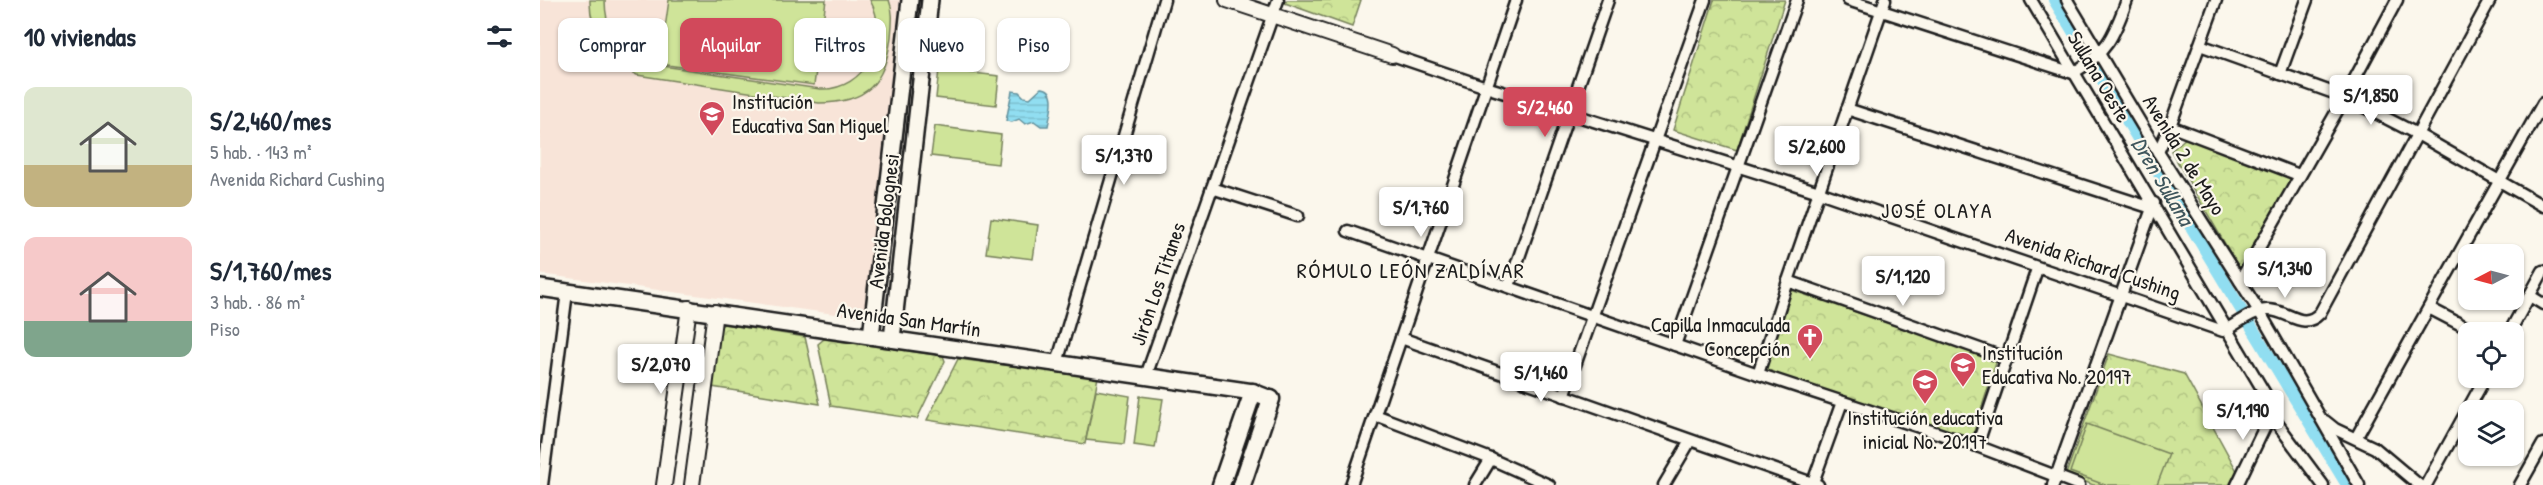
<!DOCTYPE html>
<html lang="es">
<head>
<meta charset="utf-8">
<style>
	:root { --surface:#fff; --page:#f6f6f7; --text:#1f2937; --muted:#747a83; --accent:#d1495b }
	body { margin:0; font-family:"Patrick Hand",sans-serif; background:var(--page); color:var(--text); height:100vh; display:flex; flex-direction:column; font-size:22px; white-space:nowrap }
	* { box-sizing:border-box; margin:0 }
	p { font-size:20px; color:var(--muted) }
	.icon { flex:none; width:33px; height:33px; fill:none; stroke:currentColor; stroke-width:2; stroke-linecap:round; stroke-linejoin:round }
	.map { position:relative; flex:1; overflow:hidden }
	.panel { display:flex; flex-direction:column; background:var(--surface); width:540px }
	.panel>* { flex:none }
	.top-card { position:absolute; left:18px; top:18px; width:570px; height:54px; display:flex; gap:12px }
	.needle { width:39px; rotate:264deg }
	.controls { position:absolute; left:1918px; top:244px; display:grid; gap:12px }
	.controls a { display:grid; place-items:center; width:66px; height:66px; border-radius:12px; background:var(--surface); box-shadow:0 2px 4px #0004; font-size:30px }
	.price { position:absolute; translate:-50% -51px; padding:0 14px; border-radius:6px; background:#fff; color:#222; font-size:20px; line-height:39px; filter:drop-shadow(0 2px 3px #0008) }
	.price::after { content:''; position:absolute; left:50%; top:36px; width:18px; height:14px; margin-left:-9px; background:inherit; clip-path:polygon(0 0,100% 0,50% 100%) }
	.price.active { background:var(--accent); color:#fff }
	ul { padding:0; list-style:none }
	li { display:flex; align-items:center; gap:18px; height:150px; padding:0 24px }
	li span { display:grid; place-items:center; flex:none; width:168px; height:120px; border-radius:12px; color:#555 }
	li>.icon { margin-inline-start:auto }
	span .icon { width:72px; height:72px; fill:#fffc; stroke-width:1 }
	li b { font-size:26px }
	h2 { display:flex; justify-content:space-between; align-items:center; height:72px; padding:0 24px; font-size:26px }
	.tag { padding:0 21px; border-radius:12px; background:var(--surface); box-shadow:0 2px 4px #0004; font-size:21px; line-height:54px }
	.tag.active { background:var(--accent); color:#fff }
	main { display:flex; flex:1; min-height:0 }
	.map>svg:first-child { display:block }
</style>
</head>
<body>
<main>
<section class="panel">
<h2>10 viviendas<svg class="icon" aria-label="filters" viewBox="0 0 24 24"><path d="M4 7h16M4 17h16"/><circle cx="9" cy="7" r="2"/><circle cx="15" cy="17" r="2"/></svg></h2>
<ul>
<li><span style="background:linear-gradient(#dfe7d0 65%,#c2b280 0)"><svg class="icon" aria-label="home" viewBox="0 0 24 24"><path d="M3 11l9-7 9 7M6 9v11h12V9"/></svg></span><div><b>S/2,460/mes</b><p>5 hab. · 143 m²</p><p>Avenida Richard Cushing</p></div></li>
<li><span style="background:linear-gradient(#f6c9c9 70%,#7fa58c 0)"><svg class="icon" aria-label="home" viewBox="0 0 24 24"><path d="M3 11l9-7 9 7M6 9v11h12V9"/></svg></span><div><b>S/1,760/mes</b><p>3 hab. · 86 m²</p><p>Piso</p></div></li>
</ul>
</section>
<div class="map">
<svg width="2003" height="485" viewBox="0 0 2003 485">
	<defs>
		<pattern id="forest-crowns" width="20" height="18" patternUnits="userSpaceOnUse" patternTransform="scale(1.5)"><rect width="20" height="18" fill="#cfe499"/><path d="M2 6a3 3 0 1 1 6 0M12 15a3 3 0 1 1 6 0" fill="none" stroke="#b1c383"/></pattern>
		<pattern id="water-rules" width="6" height="5" patternUnits="userSpaceOnUse" patternTransform="scale(1.5)"><rect width="6" height="5" fill="#91def1"/><path d="M0 2.5h6" fill="none" stroke="#7cbece"/></pattern>
	</defs>
	<rect width="100%" height="100%" fill="#fbf7ec"/>
	<filter id="ink" filterUnits="userSpaceOnUse"><feTurbulence type="fractalNoise" baseFrequency=".0167" numOctaves="2"/><feDisplacementMap in="SourceGraphic" scale="12" xChannelSelector="R" yChannelSelector="G"/><feConvolveMatrix kernelMatrix="1 2 1 2 8 2 1 2 1" color-interpolation-filters="sRGB"/></filter>
	<g filter="url(#ink)">
		<!-- built -->
		<path fill="#f8e4d8" d="M 0,0 L 360,0 L 325,311 L 317,317 L 0,274 Z"/>
		<!-- forest -->
		<g fill="url(#forest-crowns)" stroke="#76805a" stroke-width="1.5">
			<path d="M 747,0 L 821,0 L 812,27 L 745,3 Z"/>
			<path d="M 1174,0 L 1245,0 L 1197,150 L 1133,130 Z"/>
			<path d="M 1648,136 L 1753,178 L 1702,273 L 1631,151 Z"/>
			<path d="M 1251,290 L 1457,360 L 1431,441 L 1223,370 Z"/>
			<path d="M 184,324 L 265,337 L 280,404 L 172,387 L 177,329 Z"/>
			<path d="M 284,339 L 403,356 L 405,361 L 377,419 L 291,406 L 278,344 Z"/>
			<path d="M 1569,354 L 1644,374 L 1697,471 L 1689,485 L 1553,485 L 1526,474 Z"/>
			<path d="M 418,359 L 558,377 L 545,444 L 387,420 Z"/>
		</g>
		<!-- garden -->
		<g fill="#cfe499" stroke="#76805a" stroke-width="1.5">
			<path d="M 50,0 L 65,0 C 65,27 76,51 102,63 L 280,89 C 326,91 351,38 330,0 L 349,0 C 354,12 352,24 351,37 C 345,83 327,103 279,103 L 97,75 C 70,63 49,30 50,0 Z"/>
			<path d="M 129,0 L 286,0 L 274,85 L 120,64 Z"/>
			<path d="M 399,69 L 459,76 L 456,105 L 396,98 Z"/>
			<path d="M 395,126 L 461,135 L 458,164 L 391,156 Z"/>
			<path d="M 451,218 L 498,225 L 493,259 L 446,253 Z"/>
			<path d="M 556,390 L 590,396 L 584,444 L 546,440 Z"/>
			<path d="M 600,396 L 623,399 L 615,448 L 594,445 Z"/>
			<path d="M 1547,424 L 1629,454 L 1617,485 L 1565,485 L 1530,472 Z"/>
		</g>
		<!-- water -->
		<path fill="url(#water-rules)" stroke="#62909c" stroke-width="1.5" d="M 501,88 C 519,88 510,115 508,126 L 501,126 L 494,121 L 485,124 L 479,119 L 472,122 L 466,121 L 472,91 L 479,92 L 484,97 L 490,98 Z"/>
		<g fill="none" stroke-linecap="round" stroke-linejoin="round">
			<!-- canal -->
			<path stroke="#91def1" stroke-width="12" d="M 1514,0 L 1807,485"/>
			<!-- minor casing -->
			<g stroke="#1c1c1c" stroke-width="15">
				<g id="minor">
					<path d="M 1308,0 L 1533,73 C 1567,53 1574,36 1587,0"/>
					<path d="M 1491,0 L 1730,402 L 1731,414 L 1697,485"/>
					<path d="M 1527,0 L 1618,152 L 1719,311 L 1819,485"/>
					<path d="M 1660,45 L 1805,97 L 1879,135 L 2003,206"/>
					<path d="M 852,55 L 946,87 L 1279,192 L 1683,331 C 1696,325 1711,311 1727,310 C 1748,309 1762,332 1780,313 L 1950,0"/>
					<path d="M 1740,74 L 1767,0"/>
					<path d="M 1307,109 L 1612,208"/>
					<path d="M 1630,126 L 1759,175"/>
					<path d="M 1618,152 L 1630,126 L 1676,0"/>
					<path d="M 672,188 L 758,216"/>
					<path d="M 808,231 L 1218,374 L 1437,446 L 1539,485"/>
					<path d="M 1248,281 L 1468,359"/>
					<path d="M 1700,281 L 1805,97 L 1857,0"/>
					<path d="M 969,286 L 1068,0"/>
					<path d="M 1990,296 L 2003,304"/>
					<path d="M 1889,308 L 1937,333"/>
					<path d="M 1969,333 L 2003,271"/>
					<path d="M 861,338 L 1278,485"/>
					<path d="M 1135,345 L 1257,0"/>
					<path d="M 517,363 L 624,0"/>
					<path d="M 1218,374 L 1248,281 L 1345,0"/>
					<path d="M 606,376 L 738,0"/>
					<path d="M 1024,396 L 1165,0"/>
					<path d="M 835,415 L 951,459 L 1009,485"/>
					<path d="M 1731,415 L 1783,485"/>
					<path d="M 1785,421 L 1795,429 L 1835,448 L 1879,485"/>
					<path d="M 1816,438 L 2003,103"/>
					<path d="M 1437,446 L 1497,269"/>
					<path d="M 2,485 L 27,292"/>
					<path d="M 811,485 L 976,0"/>
					<path d="M 935,485 L 951,459"/>
					<path d="M 1124,485 L 1150,441"/>
					<path d="M 1272,485 L 1302,402"/>
					<path d="M 1513,485 L 1614,203"/>
					<path d="M 1886,485 L 1945,378"/>
					<path d="M 1980,485 L 2003,444"/>
				</g>
			</g>
			<!-- tertiary casing -->
			<g stroke="#1c1c1c" stroke-width="18">
				<g id="tertiary">
					<path d="M 687,0 L 852,55"/>
					<path d="M 124,485 L 149,308"/>
					<path d="M 152,485 L 175,312"/>
				</g>
			</g>
			<!-- secondary casing -->
			<g stroke="#1c1c1c" stroke-width="20">
				<g id="secondary">
					<path d="M 0,288 L 713,392 L 731,399"/>
					<path d="M 331,336 L 370,0"/>
					<path d="M 352,339 L 390,0"/>
				</g>
			</g>
			<!-- primary casing -->
			<g stroke="#1c1c1c" stroke-width="21">
				<g id="primary">
					<path d="M 681,485 L 713,392"/>
					<path d="M 702,485 L 731,399"/>
				</g>
			</g>
			<!-- minor -->
			<use href="#minor" stroke="#fbf7ec" stroke-width="10"/>
			<!-- tertiary -->
			<use href="#tertiary" stroke="#fbf7ec" stroke-width="14"/>
			<!-- secondary -->
			<use href="#secondary" stroke="#fbf7ec" stroke-width="15"/>
			<!-- primary -->
			<use href="#primary" stroke="#fbf7ec" stroke-width="16"/>
		</g>
	</g>
	<!-- icons -->
	<defs>
		<g id="school-pin" transform="scale(1.35)"><path d="M0 17L-7.5 6A9.5 9.5 0 1 1 7.5 6Z" fill="#d1495b" stroke="#fbf7ec"/><path d="M0-5L7-2L0 1L-7-2ZM-4 1L0 2.5L4 1V4Q0 6-4 4Z" fill="#fff"/></g>
		<g id="church-pin" transform="scale(1.35)"><path d="M0 17L-7.5 6A9.5 9.5 0 1 1 7.5 6Z" fill="#d1495b" stroke="#fbf7ec"/><path d="M-1.2-6h2.4v3.5h3.3v2.4h-3.3V6h-2.4V-.1h-3.3v-2.4h3.3Z" fill="#fff"/></g>
	</defs>
	<g fill-rule="evenodd">
		<use href="#school-pin" x="172" y="114"/>
		<use href="#church-pin" x="1270" y="337"/>
		<use href="#school-pin" x="1423" y="365"/>
		<use href="#school-pin" x="1385" y="382"/>
	</g>
	<g text-anchor="middle" stroke-width="4.5" stroke-linejoin="round" paint-order="stroke">
		<!-- street labels -->
		<g font-size="21" fill="#1c1c1c" stroke="#fbf7ec">
			<text transform="translate(1559 77) rotate(59)" y="7">Sullana Oeste</text>
			<text transform="translate(1644 155) rotate(58)" y="7">Avenida 2 de Mayo</text>
			<text transform="translate(344 221) rotate(-83)" y="7">Avenida Bolognesi</text>
			<text transform="translate(1553 264) rotate(19)" y="7">Avenida Richard Cushing</text>
			<text transform="translate(618 284) rotate(-71)" y="7">Jirón Los Titanes</text>
			<text transform="translate(369 320) rotate(8)" y="7">Avenida San Martín</text>
		</g>
		<!-- poi labels -->
		<g font-size="21" fill="#1c1c1c" stroke="#fbf7ec" text-anchor="start">
			<text x="192" y="109">Institución<tspan x="192" dy="24">Educativa San Miguel</tspan></text>
			<text x="1250" y="332" text-anchor="end">Capilla Inmaculada<tspan x="1250" dy="24">Concepción</tspan></text>
			<text x="1442" y="360">Institución<tspan x="1442" dy="24">Educativa No. 20197</tspan></text>
			<text x="1385" y="425" text-anchor="middle">Institución educativa<tspan x="1385" dy="24">inicial No. 20197</tspan></text>
		</g>
		<!-- water labels -->
		<g font-size="22" font-style="italic" fill="#3f565c" stroke="#fbf7ec">
			<text transform="translate(1623 181) rotate(59)" y="8">Dren Sullana</text>
		</g>
		<!-- neighbourhood labels -->
		<g font-size="22" letter-spacing="1.5" fill="#1c1c1c" stroke="#fbf7ec">
			<text x="1397" y="218">JOSÉ OLAYA</text>
			<text x="871" y="278">RÓMULO LEÓN ZALDÍVAR</text>
		</g>
	</g>
</svg>
<div class="controls">
<a><svg class="needle" viewBox="-14 -14 28 28"><path d="M0-13l5 13h-10z" fill="#e53935"/><path d="M0 13l5-13h-10z" fill="#747a83"/></svg></a>
<a><svg class="icon" aria-label="locate" viewBox="0 0 24 24"><circle cx="12" cy="12" r="6"/><path d="M12 2v4M12 18v4M2 12h4M18 12h4"/></svg></a>
<a><svg class="icon" aria-label="layers" viewBox="0 0 24 24"><path d="M12 4l9 5-9 5-9-5zM3 14l9 5 9-5"/></svg></a>
</div>
<b class="price" style="left:1831px;top:126px">S/1,850</b>
<b class="price active" style="left:1005px;top:138px">S/2,460</b>
<b class="price" style="left:1277px;top:177px">S/2,600</b>
<b class="price" style="left:584px;top:186px">S/1,370</b>
<b class="price" style="left:881px;top:238px">S/1,760</b>
<b class="price" style="left:1745px;top:299px">S/1,340</b>
<b class="price" style="left:1363px;top:307px">S/1,120</b>
<b class="price" style="left:121px;top:395px">S/2,070</b>
<b class="price" style="left:1001px;top:403px">S/1,460</b>
<b class="price" style="left:1703px;top:441px">S/1,190</b>
<div class="top-card">
<a class="tag">Comprar</a>
<a class="tag active">Alquilar</a>
<a class="tag">Filtros</a>
<a class="tag">Nuevo</a>
<a class="tag">Piso</a>
</div>
</div>
</main>
</body>
</html>
